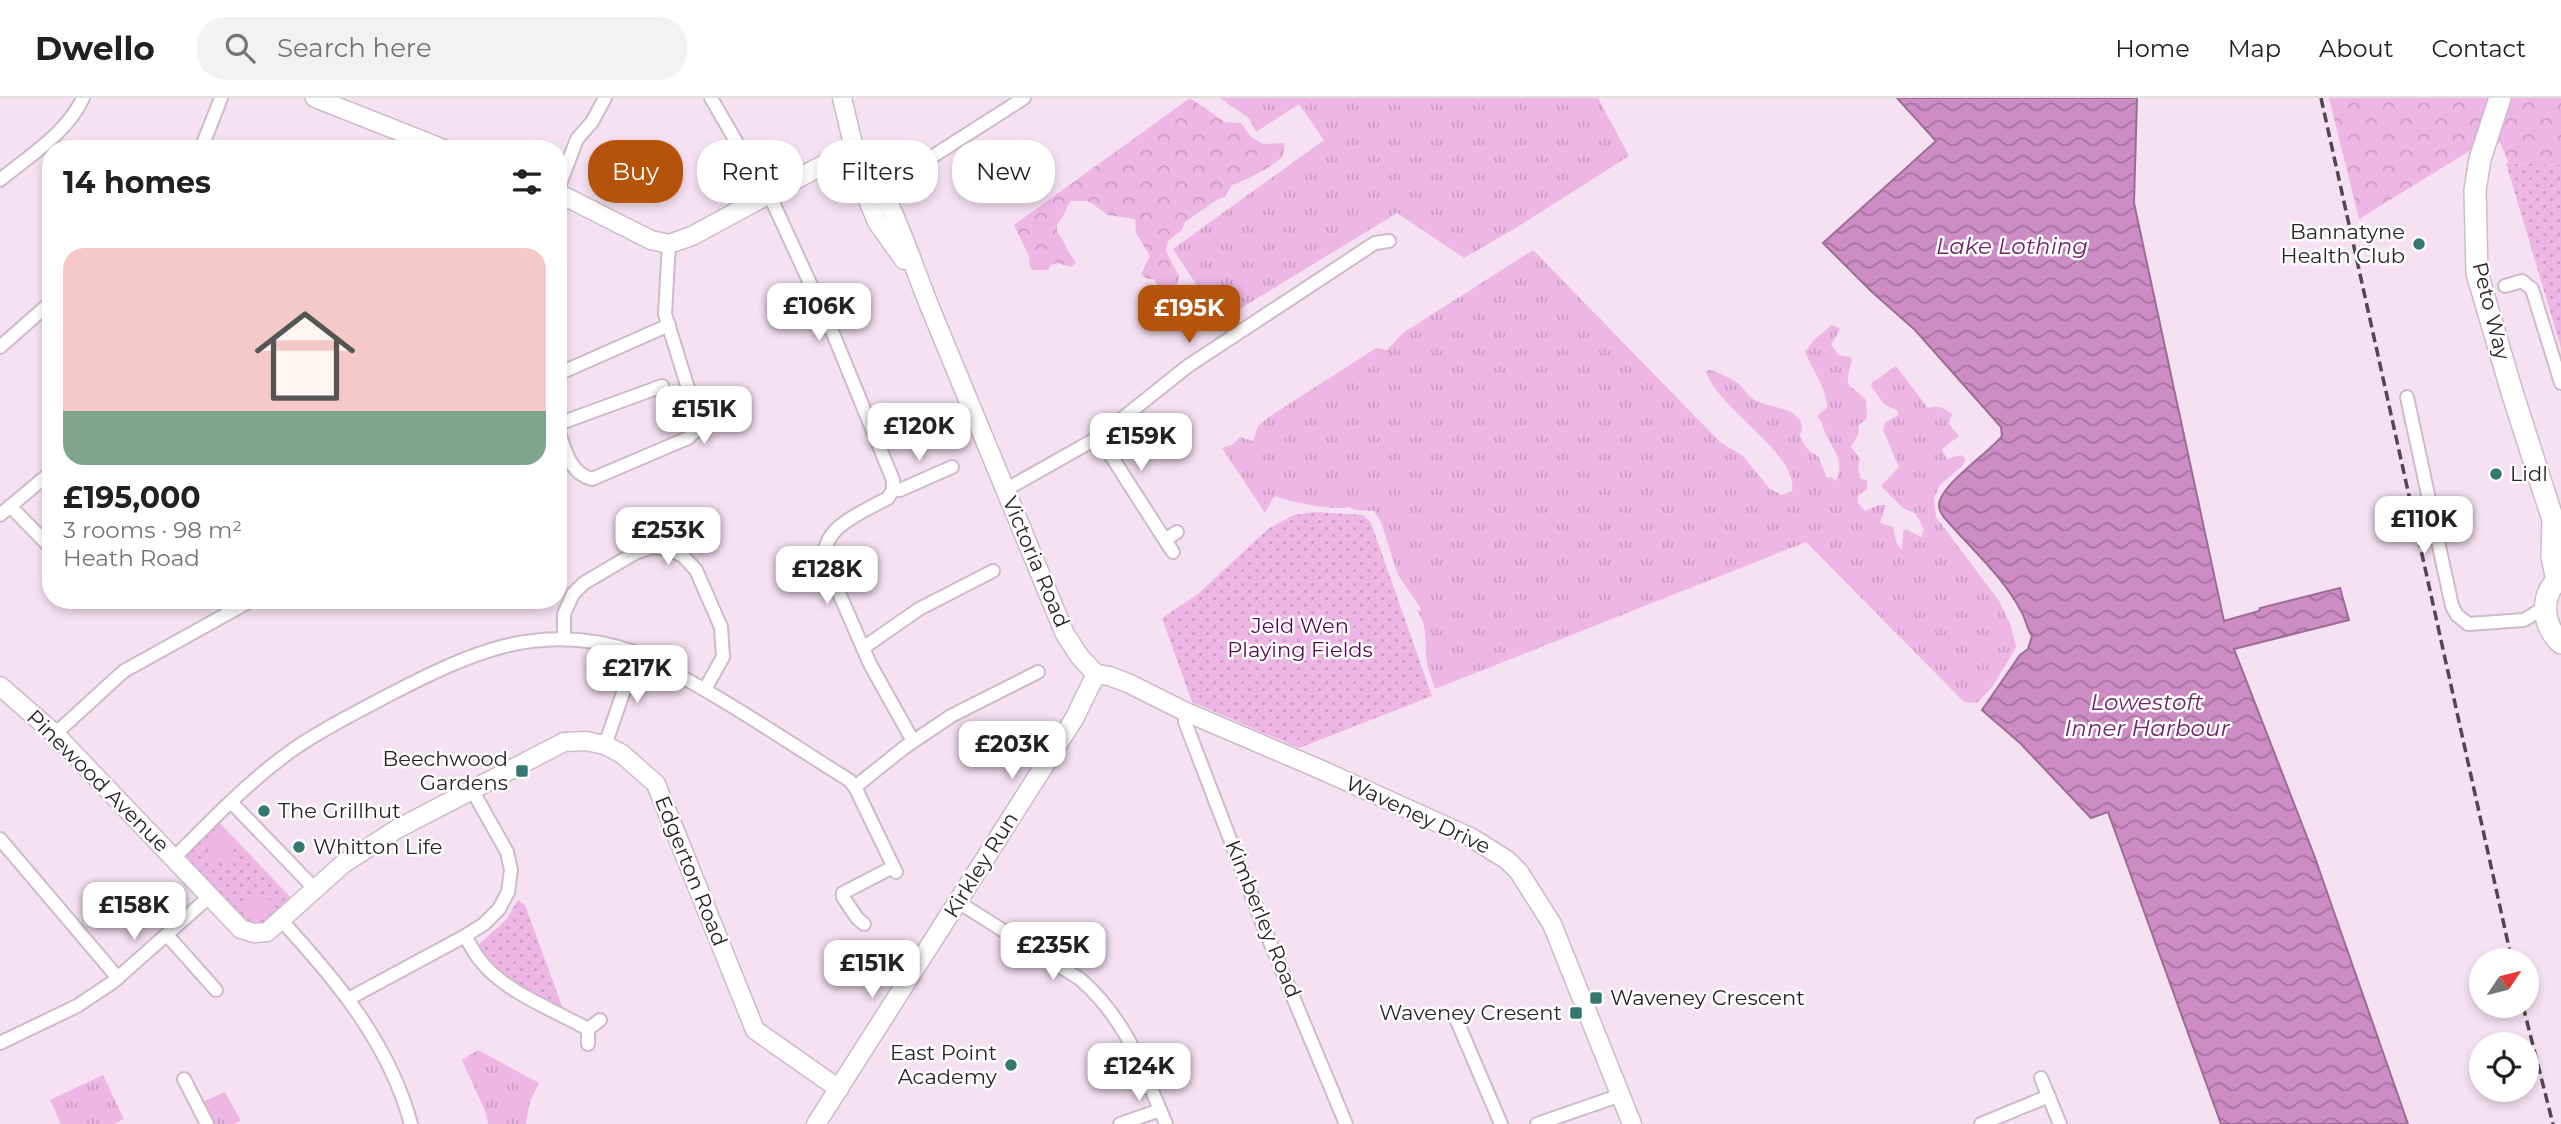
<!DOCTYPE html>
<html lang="en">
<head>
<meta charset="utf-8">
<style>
	:root { --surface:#fff; --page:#f2f2f2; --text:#202124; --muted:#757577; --line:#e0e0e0; --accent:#b45309 }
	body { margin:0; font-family:Montserrat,sans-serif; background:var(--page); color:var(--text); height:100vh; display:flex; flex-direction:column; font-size:26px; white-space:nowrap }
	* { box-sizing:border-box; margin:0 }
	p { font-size:23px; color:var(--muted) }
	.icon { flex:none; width:38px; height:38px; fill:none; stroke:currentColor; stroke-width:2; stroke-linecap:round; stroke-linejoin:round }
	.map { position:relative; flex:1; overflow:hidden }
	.drawer { position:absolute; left:42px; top:42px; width:525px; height:469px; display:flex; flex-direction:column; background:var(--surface); border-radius:28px; box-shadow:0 4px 10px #0003 }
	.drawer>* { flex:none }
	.hud { position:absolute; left:588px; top:42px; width:665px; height:63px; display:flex; gap:14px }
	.needle { width:46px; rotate:55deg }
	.buttons { position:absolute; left:2469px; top:850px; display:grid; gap:14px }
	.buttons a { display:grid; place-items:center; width:70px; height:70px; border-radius:50%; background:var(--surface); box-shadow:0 4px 10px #0003; font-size:35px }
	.price { position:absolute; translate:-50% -60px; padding:0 16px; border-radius:14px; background:#fff; color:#222; font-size:23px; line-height:46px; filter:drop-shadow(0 2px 4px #0008) }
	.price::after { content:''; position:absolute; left:50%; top:42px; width:21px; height:16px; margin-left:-10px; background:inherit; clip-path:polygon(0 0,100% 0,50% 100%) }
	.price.on { background:var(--accent); color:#fff }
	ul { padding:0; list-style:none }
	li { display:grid; align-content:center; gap:14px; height:371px; padding:0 21px }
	li span { display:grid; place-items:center; height:217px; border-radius:21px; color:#555 }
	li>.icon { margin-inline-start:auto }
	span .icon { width:126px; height:126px; fill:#fffc; stroke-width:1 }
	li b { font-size:30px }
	h2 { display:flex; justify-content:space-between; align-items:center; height:84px; padding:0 21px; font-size:30px }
	.chip { padding:0 24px; border-radius:28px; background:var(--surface); box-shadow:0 4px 10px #0003; font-size:24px; line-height:63px }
	.chip.on { background:var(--accent); color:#fff }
	header { display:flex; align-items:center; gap:42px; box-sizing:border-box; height:98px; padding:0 35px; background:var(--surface); border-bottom:2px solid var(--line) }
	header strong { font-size:33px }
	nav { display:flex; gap:38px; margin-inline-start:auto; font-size:24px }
	.search { width:490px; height:63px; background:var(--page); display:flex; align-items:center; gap:18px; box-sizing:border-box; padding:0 24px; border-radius:28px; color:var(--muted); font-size:26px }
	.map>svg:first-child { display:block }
</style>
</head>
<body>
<header>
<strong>Dwello</strong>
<div class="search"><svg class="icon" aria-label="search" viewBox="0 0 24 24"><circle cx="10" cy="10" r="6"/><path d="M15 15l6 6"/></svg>Search here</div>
<nav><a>Home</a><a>Map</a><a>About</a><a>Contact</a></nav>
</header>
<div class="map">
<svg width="2561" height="1026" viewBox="0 0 2561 1026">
	<defs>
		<pattern id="grass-tufts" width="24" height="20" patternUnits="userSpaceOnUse" patternTransform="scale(1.75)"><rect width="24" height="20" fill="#edb6e5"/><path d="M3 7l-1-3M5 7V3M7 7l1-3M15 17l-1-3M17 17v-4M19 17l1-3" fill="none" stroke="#cb9cc4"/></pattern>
		<pattern id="forest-crowns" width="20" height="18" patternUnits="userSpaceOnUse" patternTransform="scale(1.75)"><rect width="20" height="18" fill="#edb6e5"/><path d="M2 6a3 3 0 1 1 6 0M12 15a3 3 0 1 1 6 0" fill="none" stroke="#cb9cc4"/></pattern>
		<pattern id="park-dots" width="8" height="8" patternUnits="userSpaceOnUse" patternTransform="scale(1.75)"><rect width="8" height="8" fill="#edb6e5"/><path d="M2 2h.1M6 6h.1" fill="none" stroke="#cb9cc4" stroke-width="1.8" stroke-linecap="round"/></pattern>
		<pattern id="water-waves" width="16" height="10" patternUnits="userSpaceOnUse" patternTransform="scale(1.75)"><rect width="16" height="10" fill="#cd8cc4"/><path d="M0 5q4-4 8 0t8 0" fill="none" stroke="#a7729f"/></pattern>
	</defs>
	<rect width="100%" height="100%" fill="#f6e1f2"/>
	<!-- grass -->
	<g fill="url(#grass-tufts)">
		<path d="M 1220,0 L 1598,0 L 1629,58 L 1519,128 L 1464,160 L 1397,115 L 1220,223 L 1173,151 L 1324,42 L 1299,6 L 1256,34 L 1249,20 Z"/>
		<path d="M 1533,152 L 1720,344 L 1743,358 L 1770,391 L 1782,397 L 1792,393 C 1799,356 1719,312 1706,274 L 1708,272 L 1712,272 C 1720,276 1731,280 1738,285 C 1744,290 1747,297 1753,301 C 1768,311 1811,309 1800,337 C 1804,348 1807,353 1818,358 L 1827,380 L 1831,379 L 1836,383 C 1844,362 1836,356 1827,339 C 1823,331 1823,324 1817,318 L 1827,310 C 1826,287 1813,274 1805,254 L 1814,242 L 1832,227 L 1840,231 L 1831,247 L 1839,257 L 1850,259 L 1852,262 C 1843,294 1849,283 1866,302 L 1867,320 L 1859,327 L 1858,337 L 1851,349 L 1860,361 L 1858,372 L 1861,381 L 1867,382 L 1867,391 L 1858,397 L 1858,405 L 1865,413 L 1879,407 L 1886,407 L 1880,425 L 1893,429 L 1896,444 L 1902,452 L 1903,433 L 1906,431 L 1921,439 L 1924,432 L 1916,416 L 1903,410 L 1881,388 L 1899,369 L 1883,332 L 1885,325 L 1898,317 L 1898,313 L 1884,306 L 1871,288 L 1872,284 C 1882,281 1886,272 1896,268 L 1928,310 C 1939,306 1943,310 1952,316 L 1949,326 L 1959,338 L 1942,351 L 1947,361 L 1961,357 L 1966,361 L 1962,368 L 1940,387 L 1934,400 L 1936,419 L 1999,503 L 2011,528 L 2016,549 L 1993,588 L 1977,605 L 1964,604 L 1806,444 L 1435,591 C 1433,582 1428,574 1427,565 C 1424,544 1429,529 1416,511 L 1420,513 L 1420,509 L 1398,477 L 1381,424 L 1374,413 L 1356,412 L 1348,409 C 1337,413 1287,404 1276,398 L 1273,400 L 1265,415 L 1222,350 L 1232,347 L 1240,339 L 1253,343 L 1258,328 L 1269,319 L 1376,250 L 1387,252 L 1403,235 Z"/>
		<path d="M 478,952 L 539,985 L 530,1003 L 526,1026 L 488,1026 L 486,1015 L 462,962 Z"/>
		<path d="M 103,977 L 124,1021 L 114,1026 L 61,1026 L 50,1002 Z"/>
		<path d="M 225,994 L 241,1023 L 233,1026 L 211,1026 L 200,1005 Z"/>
	</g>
	<!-- forest -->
	<g fill="url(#forest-crowns)">
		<path d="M 1190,0 L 1225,24 L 1241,25 L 1251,39 L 1263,46 L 1284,45 C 1285,51 1284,57 1280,61 C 1273,68 1241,85 1232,87 L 1225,99 L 1218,101 L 1185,124 L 1182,132 L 1168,143 L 1166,153 L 1179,178 L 1177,188 L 1184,201 L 1185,211 L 1175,215 L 1169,212 L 1168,204 L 1154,181 L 1147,181 L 1141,176 L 1150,158 L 1136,135 L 1135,121 L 1108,117 L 1088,103 L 1071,103 C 1064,112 1066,118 1057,126 L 1057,133 C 1065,144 1067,155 1076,164 L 1072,169 L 1057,165 L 1051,167 L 1048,172 L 1033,172 L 1030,169 L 1029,158 L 1014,127 Z"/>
		<path d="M 2329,0 L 2561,0 L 2561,67 L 2509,65 L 2500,45 L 2471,52 L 2359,121 Z"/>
	</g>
	<!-- park -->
	<g fill="url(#park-dots)">
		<path d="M 2506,65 L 2561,67 L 2561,250 Z"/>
		<path d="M 1315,414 L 1363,417 L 1371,425 L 1432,598 L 1437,596 L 1299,650 L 1192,604 L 1162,520 L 1198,496 L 1268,431 L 1294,417 Z"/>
		<path d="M 216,721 L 295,804 L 266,830 L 242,827 L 177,759 Z"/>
		<path d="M 518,802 L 525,807 L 563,911 C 530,894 497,880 478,847 L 506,822 Z"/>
	</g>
	<!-- garden -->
	<g fill="#edb6e5">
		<circle cx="221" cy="750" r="13"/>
		<circle cx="259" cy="809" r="13"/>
	</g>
	<!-- water -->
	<path fill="url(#water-waves)" stroke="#9c6c95" stroke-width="2" d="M 1897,0 L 2137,0 L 2134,105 L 2224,523 L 2259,513 L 2260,510 L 2340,490 L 2349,522 L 2234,551 L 2314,757 L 2408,1026 L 2221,1026 L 2108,714 L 2091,720 L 2020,645 L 1982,612 L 2020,557 L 2028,551 L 2032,538 C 2026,529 2026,521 2021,513 C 2003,478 1968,448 1943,418 C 1941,415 1939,412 1939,408 C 1938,388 1990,354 2002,338 L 2001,329 L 1915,232 L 1871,193 L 1823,145 L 1936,43 Z"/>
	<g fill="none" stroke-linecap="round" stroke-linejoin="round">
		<!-- street casing -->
		<g stroke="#cebacb" stroke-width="16">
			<g id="street">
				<path d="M 711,0 L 767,97"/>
				<path d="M 201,51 L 221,0"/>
				<path d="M 0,82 C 29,58 67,35 83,0"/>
				<path d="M 558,91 L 577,41 L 592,24 L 605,0"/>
				<path d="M 880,92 L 1024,0"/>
				<path d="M 769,96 L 832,233 L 893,382 L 893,392"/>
				<path d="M 2505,188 L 2522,183 L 2532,191 L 2561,285"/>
				<path d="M 0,249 L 51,204"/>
				<path d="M 558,276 L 669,227"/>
				<path d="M 2407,299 L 2452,508 L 2457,517 L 2468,526 L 2524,522 L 2545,509"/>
				<path d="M 558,326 L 662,288"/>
				<path d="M 558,331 C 565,351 569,375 592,381 L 688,340 L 694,334 L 696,316 L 665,216 L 669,146"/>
				<path d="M 1099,339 L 1165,442 L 1177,434"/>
				<path d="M 1005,392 L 1099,339 L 1188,268 L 1375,145 L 1389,143"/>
				<path d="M 10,408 L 51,450"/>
				<path d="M 0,417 L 51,374"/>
				<path d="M 1165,442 L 1173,454"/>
				<path d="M 564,541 L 564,516 L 573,496 L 584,485 L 635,455 L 652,449 L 669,451 L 683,458 L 696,472 L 721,529 L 723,559 L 705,591"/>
				<path d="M 863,550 L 919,511 L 993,473"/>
				<path d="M 1186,614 L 1185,624 L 1263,827 L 1346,1026"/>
				<path d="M 55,636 L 124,573 L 252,502"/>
				<path d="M 913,643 L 870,566 L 825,463 C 820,429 863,414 888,400 L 893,392 L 900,392 L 952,369"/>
				<path d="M 605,647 L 637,555"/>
				<path d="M 855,689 L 905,649 L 951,618 L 1038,574"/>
				<path d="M 231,704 L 315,791"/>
				<path d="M 0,741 L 118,880"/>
				<path d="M 174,760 C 211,723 248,684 291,653 C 320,632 352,617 383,600 C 468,556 538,521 635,554 C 651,560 667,571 682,579 C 739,610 794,648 849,682 L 855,689 L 896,774"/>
				<path d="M 958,804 L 1080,881 C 1127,922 1142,970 1166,1026"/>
				<path d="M 281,822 C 337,883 389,945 411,1026"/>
				<path d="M 864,826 L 857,820 L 843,799 L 843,795 L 893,769"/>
				<path d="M 167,837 L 216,892"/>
				<path d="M 465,838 C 470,846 474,855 480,862 C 503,893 554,912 588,931 L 600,922"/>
				<path d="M 350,900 L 465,838 L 484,826 L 499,811 L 508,794 L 511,772 L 507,754 L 471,690"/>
				<path d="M 1457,923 L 1501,1026"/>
				<path d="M 588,931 L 588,946"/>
				<path d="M 0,945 L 77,908 L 113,884 L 209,799"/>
				<path d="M 2041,980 L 2060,1026"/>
				<path d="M 184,981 L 207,1026"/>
				<path d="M 1120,1026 L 1160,1012"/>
				<path d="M 1537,1026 L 1621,997"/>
				<path d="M 1981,1026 L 2049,998"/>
			</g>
		</g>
		<!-- secondary casing -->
		<g stroke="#cebacb" stroke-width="21">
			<g id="secondary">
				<path d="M 315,0 L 444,51"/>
				<path d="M 842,0 L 854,50 L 850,69 L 863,90 L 877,124 L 904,162"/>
				<path d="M 854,50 C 888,86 910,160 929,207 C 974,317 1020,426 1065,536 L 1080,559 L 1096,576"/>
				<path d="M 558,95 L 651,142 L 669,146 L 692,138 L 854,50"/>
				<path d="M 1096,576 L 1109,578 L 1128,585 L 1186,614 L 1324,673 L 1472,740 L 1507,762 L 1519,774 L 1552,826 L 1632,1026"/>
				<path d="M 0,588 L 55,636 L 241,831 L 254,835 L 267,834 L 343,766 L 397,731 L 564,644 L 586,643 L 605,647 L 622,656 L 656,686 L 755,932 L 839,991"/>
				<path d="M 816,1026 L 1074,621 L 1096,576"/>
			</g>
		</g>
		<!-- highway casing -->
		<g stroke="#cebacb" stroke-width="24">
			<g id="highway">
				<path d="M 2500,0 L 2480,61 L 2475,92 L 2477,175 L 2512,294 L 2553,422 L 2561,435"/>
				<path d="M 2553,422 L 2552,459 L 2557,482"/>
				<path d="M 2561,479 C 2539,496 2542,527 2561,545"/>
			</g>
		</g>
		<!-- street -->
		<use href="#street" stroke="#fff" stroke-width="12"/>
		<!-- secondary -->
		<use href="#secondary" stroke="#fff" stroke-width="18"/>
		<!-- highway -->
		<use href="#highway" stroke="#fff" stroke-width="21"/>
		<!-- rail -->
		<g stroke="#524750" stroke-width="3.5" stroke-dasharray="10 5" stroke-linecap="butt">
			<path d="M 2321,0 L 2512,863"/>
			<path d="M 2523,908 L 2553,1026"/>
		</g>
	</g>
	<!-- markers -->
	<g fill="#34796e" stroke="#fff" stroke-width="2.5">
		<circle cx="2419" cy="146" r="7"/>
		<circle cx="2496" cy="376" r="7"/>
		<rect x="515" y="666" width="14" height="14" rx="3.5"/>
		<circle cx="264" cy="713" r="7"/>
		<circle cx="299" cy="749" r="7"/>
		<rect x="1589" y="893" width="14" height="14" rx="3.5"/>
		<rect x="1569" y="908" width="14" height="14" rx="3.5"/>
		<circle cx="1011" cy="967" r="7"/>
	</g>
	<g text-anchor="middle" stroke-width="5" stroke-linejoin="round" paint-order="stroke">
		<!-- poi labels -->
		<g font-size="21" fill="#2a2228" stroke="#fff" text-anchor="end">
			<text x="2405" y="141">Bannatyne<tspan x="2405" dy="24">Health Club</tspan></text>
			<text x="2510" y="383" text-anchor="start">Lidl</text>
			<text x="508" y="668">Beechwood<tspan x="508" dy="24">Gardens</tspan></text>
			<text x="278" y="720" text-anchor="start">The Grillhut</text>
			<text x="313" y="756" text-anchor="start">Whitton Life</text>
			<text x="1610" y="907" text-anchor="start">Waveney Crescent</text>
			<text x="1562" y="922">Waveney Cresent</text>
			<text x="997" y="962">East Point<tspan x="997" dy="24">Academy</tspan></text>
		</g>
		<!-- street labels -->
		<g font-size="21" fill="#2a2228" stroke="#fff">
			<text transform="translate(2491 213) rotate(76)" y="7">Peto Way</text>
			<text transform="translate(1036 464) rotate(67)" y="7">Victoria Road</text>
			<text transform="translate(98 683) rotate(45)" y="7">Pinewood Avenue</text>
			<text transform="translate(1418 717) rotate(25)" y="7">Waveney Drive</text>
			<text transform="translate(981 767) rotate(-58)" y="7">Kirkley Run</text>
			<text transform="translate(691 773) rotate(68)" y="7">Edgerton Road</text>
			<text transform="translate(1263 821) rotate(68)" y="7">Kimberley Road</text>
		</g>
		<!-- park labels -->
		<g font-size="21" fill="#580853" stroke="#fff">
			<text x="1300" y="535">Jeld Wen<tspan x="1300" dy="24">Playing Fields</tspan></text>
		</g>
		<!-- water labels -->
		<g font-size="23" font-style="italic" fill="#702469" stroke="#fff">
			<text x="2012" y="156">Lake Lothing</text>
			<text x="2147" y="612">Lowestoft<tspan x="2147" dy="26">Inner Harbour</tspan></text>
		</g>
	</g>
</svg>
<div class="buttons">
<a><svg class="needle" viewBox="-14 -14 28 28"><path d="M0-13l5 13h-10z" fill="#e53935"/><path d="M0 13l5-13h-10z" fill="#757577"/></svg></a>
<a><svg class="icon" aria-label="locate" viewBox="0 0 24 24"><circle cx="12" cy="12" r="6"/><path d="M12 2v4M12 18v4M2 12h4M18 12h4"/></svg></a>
</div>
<b class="price" style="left:819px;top:245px">£106K</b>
<b class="price on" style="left:1189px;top:247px">£195K</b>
<b class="price" style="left:704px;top:348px">£151K</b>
<b class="price" style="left:919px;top:365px">£120K</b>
<b class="price" style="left:1141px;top:375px">£159K</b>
<b class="price" style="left:2424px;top:458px">£110K</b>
<b class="price" style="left:668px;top:469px">£253K</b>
<b class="price" style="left:827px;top:508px">£128K</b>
<b class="price" style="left:637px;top:607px">£217K</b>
<b class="price" style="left:1012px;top:683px">£203K</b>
<b class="price" style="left:134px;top:844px">£158K</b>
<b class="price" style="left:1053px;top:884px">£235K</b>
<b class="price" style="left:872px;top:902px">£151K</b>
<b class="price" style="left:1139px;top:1005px">£124K</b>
<div class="hud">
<a class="chip on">Buy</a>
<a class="chip">Rent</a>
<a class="chip">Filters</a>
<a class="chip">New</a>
</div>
<section class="drawer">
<h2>14 homes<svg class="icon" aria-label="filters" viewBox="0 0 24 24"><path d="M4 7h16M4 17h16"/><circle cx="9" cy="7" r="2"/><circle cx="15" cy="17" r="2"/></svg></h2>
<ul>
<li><span style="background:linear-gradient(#f6c9c9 75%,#7fa58c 0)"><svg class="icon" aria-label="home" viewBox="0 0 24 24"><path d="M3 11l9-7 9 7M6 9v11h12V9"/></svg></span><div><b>£195,000</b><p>3 rooms · 98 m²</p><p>Heath Road</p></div></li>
</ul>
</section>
</div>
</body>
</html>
